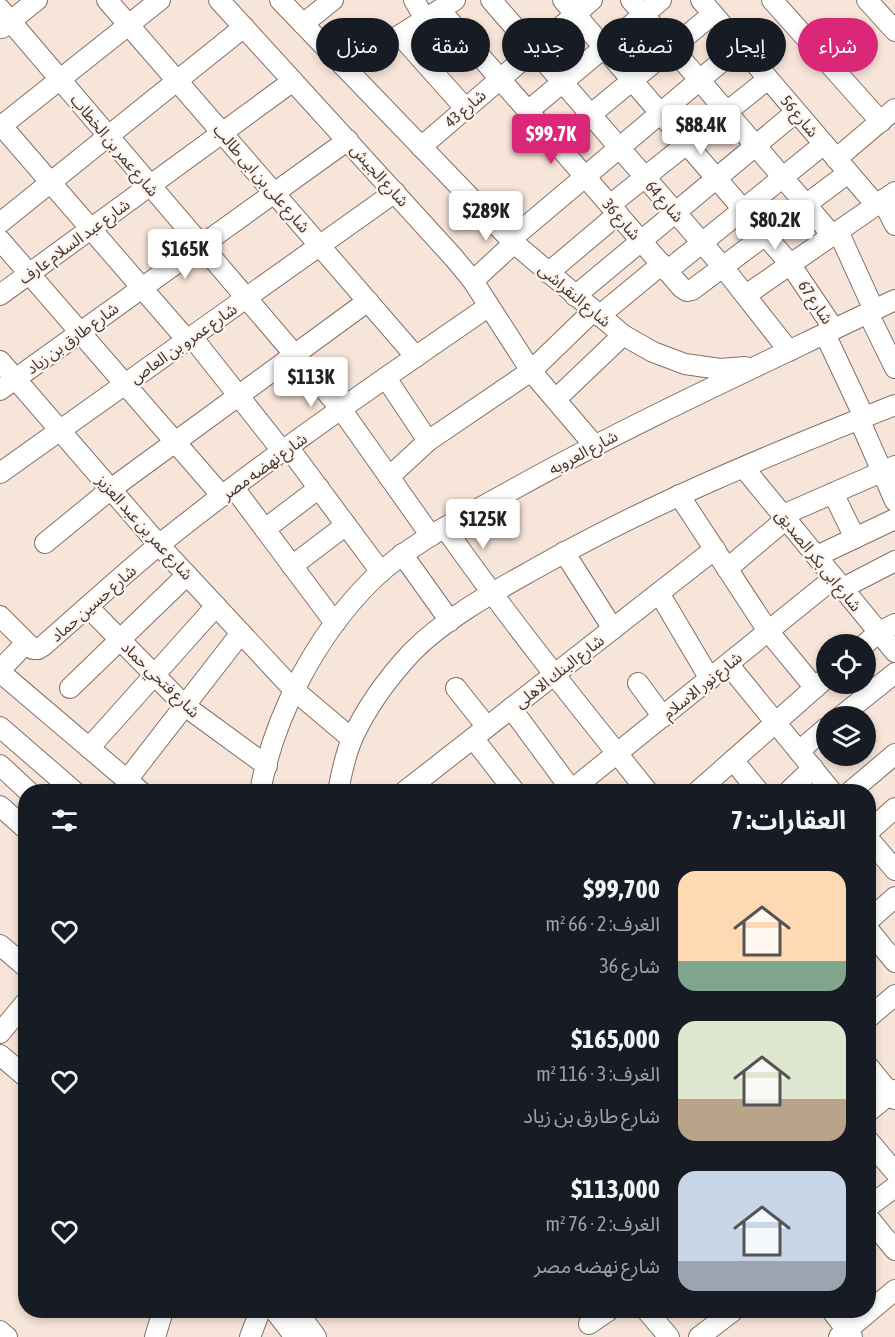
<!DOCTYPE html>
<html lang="ar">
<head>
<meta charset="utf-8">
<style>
	:root { --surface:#171b24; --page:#242831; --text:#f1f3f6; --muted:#9ea1a6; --accent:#db2777 }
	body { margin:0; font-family:"Asap Condensed","Noto Sans Arabic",sans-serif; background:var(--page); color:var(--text); direction:rtl; height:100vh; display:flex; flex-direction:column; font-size:22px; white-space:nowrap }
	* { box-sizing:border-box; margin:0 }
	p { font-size:20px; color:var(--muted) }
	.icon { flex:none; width:33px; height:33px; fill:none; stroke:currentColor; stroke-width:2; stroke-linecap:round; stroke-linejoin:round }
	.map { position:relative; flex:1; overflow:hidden; direction:ltr }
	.sheet { position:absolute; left:18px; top:784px; width:858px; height:534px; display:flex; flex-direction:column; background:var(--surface); border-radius:24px; box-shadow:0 3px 9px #0003; direction:rtl }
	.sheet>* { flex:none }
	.banner { position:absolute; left:18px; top:18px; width:860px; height:54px; direction:rtl; display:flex; gap:12px }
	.buttons { position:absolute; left:816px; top:634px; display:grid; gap:12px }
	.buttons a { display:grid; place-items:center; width:60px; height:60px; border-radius:50%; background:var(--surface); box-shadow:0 3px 9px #0003; font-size:30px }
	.price { position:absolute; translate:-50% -51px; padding:0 14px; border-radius:6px; background:#fff; color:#222; font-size:20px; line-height:39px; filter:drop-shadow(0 2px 3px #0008) }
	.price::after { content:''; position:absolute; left:50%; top:36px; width:18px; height:14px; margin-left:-9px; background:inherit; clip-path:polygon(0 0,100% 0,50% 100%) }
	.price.on { background:var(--accent); color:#fff }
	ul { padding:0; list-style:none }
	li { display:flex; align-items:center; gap:18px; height:150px; padding:0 30px }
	li span { display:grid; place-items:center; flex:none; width:168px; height:120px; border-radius:18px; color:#555 }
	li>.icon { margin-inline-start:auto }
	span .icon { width:72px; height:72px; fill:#fffc; stroke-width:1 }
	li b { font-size:26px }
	h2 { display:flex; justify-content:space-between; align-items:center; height:72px; padding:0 30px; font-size:26px }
	.chip { padding:0 21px; border-radius:27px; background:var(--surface); box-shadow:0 3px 9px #0003; font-size:21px; line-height:54px }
	.chip.on { background:var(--accent); color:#fff }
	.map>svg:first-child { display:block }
</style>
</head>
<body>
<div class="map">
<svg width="895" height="1337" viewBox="0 0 895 1337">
	<rect width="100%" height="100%" fill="#f7e5d9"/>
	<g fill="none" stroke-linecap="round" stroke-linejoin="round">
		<!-- minor casing -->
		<g stroke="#827167" stroke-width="22">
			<g id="minor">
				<path d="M 107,0 L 416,357"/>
				<path d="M 219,0 L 454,258 L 473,281 L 531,371 L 594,445"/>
				<path d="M 280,0 L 514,243 L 623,335 L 653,352 L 685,364 L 720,369 L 745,367"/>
				<path d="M 414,0 L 425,19"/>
				<path d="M 491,0 L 723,267 L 789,351"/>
				<path d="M 563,0 L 790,264 L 834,329"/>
				<path d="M 631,0 L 832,235"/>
				<path d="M 701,0 L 876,205"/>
				<path d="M 772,0 L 881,122"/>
				<path d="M 867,0 L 895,31"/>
				<path d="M 0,9 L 341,409 L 431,536"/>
				<path d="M 440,10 L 682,288 L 687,291 L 692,290 L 848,173"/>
				<path d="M 303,24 L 333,0"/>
				<path d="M 2,28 L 37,0"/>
				<path d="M 400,35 L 465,108"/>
				<path d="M 347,69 L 455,0"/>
				<path d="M 528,111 L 661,0"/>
				<path d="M 0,124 L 187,340"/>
				<path d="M 0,127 L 160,0"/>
				<path d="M 556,143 L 713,14"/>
				<path d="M 421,147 L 592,0"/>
				<path d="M 836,159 L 895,109"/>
				<path d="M 882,200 L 895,225"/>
				<path d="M 610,205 L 768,79"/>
				<path d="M 0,223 L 244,27"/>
				<path d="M 838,231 L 874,310"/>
				<path d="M 0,240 L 222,496"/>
				<path d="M 510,240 L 740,46"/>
				<path d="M 667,271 L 824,144"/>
				<path d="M 548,273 L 618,214"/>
				<path d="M 473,281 L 514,243"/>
				<path d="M 0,295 L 293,81"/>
				<path d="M 746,295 L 895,192"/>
				<path d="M 575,296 L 796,112"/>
				<path d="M 868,313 L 895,368"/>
				<path d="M 599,316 L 662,264"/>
				<path d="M 825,334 L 864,417"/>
				<path d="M 192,337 L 283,452"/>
				<path d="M 0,361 L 159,545 L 294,690 L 352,739"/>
				<path d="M 386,378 L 428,441"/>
				<path d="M 0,390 L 348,140"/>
				<path d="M 556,399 L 623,335"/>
				<path d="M 859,419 L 895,501"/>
				<path d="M 288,447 L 381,572"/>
				<path d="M 744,468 L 895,652"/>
				<path d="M 0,473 L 395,192"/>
				<path d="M 389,477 L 428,441 L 531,371 L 593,311"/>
				<path d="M 234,488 L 335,623"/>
				<path d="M 833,493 L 855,538"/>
				<path d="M 679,495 L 768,631 L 815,688"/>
				<path d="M 783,515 L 895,466"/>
				<path d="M 445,528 C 509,619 578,705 648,792"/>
				<path d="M 265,529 L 319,488"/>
				<path d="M 45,543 L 111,489 L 368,301"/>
				<path d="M 564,552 L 613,629"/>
				<path d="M 402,554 L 450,621"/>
				<path d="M 817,556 L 895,519"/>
				<path d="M 292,566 L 346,525"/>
				<path d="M 727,569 L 786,519"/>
				<path d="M 843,588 L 895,561"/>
				<path d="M 659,593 L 710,679"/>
				<path d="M 88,607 L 185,706 L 267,766"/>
				<path d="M 0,616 L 33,649 L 38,649 L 43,646 C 82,612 120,577 160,544 C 266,459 378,383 489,306"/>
				<path d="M 864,645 L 879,632 L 895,624"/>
				<path d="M 728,664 L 832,792"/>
				<path d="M 0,670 L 26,643"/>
				<path d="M 0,672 L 141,792"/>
				<path d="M 638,683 L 663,717"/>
				<path d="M 70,688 L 187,575"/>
				<path d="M 456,688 L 487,727"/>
				<path d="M 511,708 L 573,792"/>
				<path d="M 840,717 L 895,673"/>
				<path d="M 0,727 L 75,792"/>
				<path d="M 473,738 L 515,792"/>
				<path d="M 89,748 L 216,606"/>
				<path d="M 799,751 L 826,728"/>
				<path d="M 733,760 L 759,792"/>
				<path d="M 0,765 L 29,792"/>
				<path d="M 127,780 L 241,633"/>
				<path d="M 260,792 C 274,715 317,634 373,579 C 413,541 466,516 514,489 C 638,420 767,362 895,300"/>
				<path d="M 338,792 C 341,775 345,756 352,739 C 366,708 388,678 411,653 C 443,620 490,594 531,571 C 647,505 771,454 895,405"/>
				<path d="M 404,792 L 715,549"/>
				<path d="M 569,792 L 834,578"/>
				<path d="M 697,792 L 826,678"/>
				<path d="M 788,792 L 813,768"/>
				<path d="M 850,792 L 895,754"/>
				<path d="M 0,806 L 26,829"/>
				<path d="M 868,832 L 895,808"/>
				<path d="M 868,838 L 895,870"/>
				<path d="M 868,921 L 895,897"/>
				<path d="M 868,929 L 895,962"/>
				<path d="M 0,945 L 26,967"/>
				<path d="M 868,1018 L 895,995"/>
				<path d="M 0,1033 L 26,1002"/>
				<path d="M 0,1055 L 26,1077"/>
				<path d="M 868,1066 L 895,1099"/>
				<path d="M 868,1112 L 895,1090"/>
				<path d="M 868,1140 L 895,1172"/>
				<path d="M 868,1207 L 895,1187"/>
				<path d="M 868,1217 L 895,1250"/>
				<path d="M 275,1311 L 295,1337"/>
				<path d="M 297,1311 L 316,1337"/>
				<path d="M 647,1311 L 669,1337"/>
				<path d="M 832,1311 L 852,1337"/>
				<path d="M 589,1324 L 608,1311"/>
				<path d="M 0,1331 L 7,1337"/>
				<path d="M 155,1337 L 163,1311"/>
				<path d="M 250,1337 L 260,1311"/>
				<path d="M 699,1337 L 733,1311"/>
				<path d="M 839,1337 L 895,1290"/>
			</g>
		</g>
		<!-- minor -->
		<use href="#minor" stroke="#fff" stroke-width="20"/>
	</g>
	<g text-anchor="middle" stroke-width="4.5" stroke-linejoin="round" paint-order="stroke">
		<!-- street labels -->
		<g font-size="16" fill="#3f3733" stroke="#fff4ed">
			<text transform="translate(465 108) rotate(-41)" y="6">شارع 43</text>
			<text transform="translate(800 116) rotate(50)" y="6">شارع 56</text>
			<text transform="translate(115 145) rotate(50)" y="6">شارع عمر بن الخطاب</text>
			<text transform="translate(380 175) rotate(48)" y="6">شارع الجيش</text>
			<text transform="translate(262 178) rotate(49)" y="6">شارع على بن ابى طالب</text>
			<text transform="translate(665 201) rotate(49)" y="6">شارع 64</text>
			<text transform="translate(622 219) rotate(49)" y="6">شارع 36</text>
			<text transform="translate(74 241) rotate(-36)" y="6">شارع عبد السلام عارف</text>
			<text transform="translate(575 295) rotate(40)" y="6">شارع النقراشى</text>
			<text transform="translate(816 302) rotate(56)" y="6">شارع 67</text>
			<text transform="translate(72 338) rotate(-36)" y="6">شارع طارق بن زياد</text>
			<text transform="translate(183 343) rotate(-35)" y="6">شارع عمرو بن العاص</text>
			<text transform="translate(583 452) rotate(-28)" y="6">شارع العروبه</text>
			<text transform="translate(264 466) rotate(-36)" y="6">شارع نهضه مصر</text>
			<text transform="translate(145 527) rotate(48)" y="6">شارع عمر بن عبد العزيز</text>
			<text transform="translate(819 560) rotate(51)" y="6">شارع ابى بكر الصديق</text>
			<text transform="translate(93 603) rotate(-41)" y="6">شارع حسين حماد</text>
			<text transform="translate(559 671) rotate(-38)" y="6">شارع البنك الاهلى</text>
			<text transform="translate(161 679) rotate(44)" y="6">شارع فتحي حماد</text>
			<text transform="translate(702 685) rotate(-39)" y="6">شارع نور الاسلام</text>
		</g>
	</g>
</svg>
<div class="buttons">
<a><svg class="icon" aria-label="locate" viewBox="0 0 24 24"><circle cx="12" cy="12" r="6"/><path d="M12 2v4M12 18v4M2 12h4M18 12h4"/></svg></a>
<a><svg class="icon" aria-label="layers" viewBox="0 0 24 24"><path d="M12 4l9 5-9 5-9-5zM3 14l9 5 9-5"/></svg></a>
</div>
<b class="price" style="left:701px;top:156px">$88.4K</b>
<b class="price on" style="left:551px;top:165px">$99.7K</b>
<b class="price" style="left:486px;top:242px">$289K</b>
<b class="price" style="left:775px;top:251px">$80.2K</b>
<b class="price" style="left:185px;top:280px">$165K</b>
<b class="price" style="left:311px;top:408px">$113K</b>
<b class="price" style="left:483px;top:550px">$125K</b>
<div class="banner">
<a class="chip on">شراء</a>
<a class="chip">إيجار</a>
<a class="chip">تصفية</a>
<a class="chip">جديد</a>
<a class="chip">شقة</a>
<a class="chip">منزل</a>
</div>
<section class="sheet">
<h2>العقارات: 7<svg class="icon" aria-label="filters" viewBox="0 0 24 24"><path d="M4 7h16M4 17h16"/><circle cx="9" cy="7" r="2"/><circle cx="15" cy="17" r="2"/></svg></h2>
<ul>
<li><span style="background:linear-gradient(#ffd9b3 75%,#7fa58c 0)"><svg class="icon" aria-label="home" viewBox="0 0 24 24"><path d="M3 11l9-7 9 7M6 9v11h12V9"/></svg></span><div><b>$99,700</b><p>الغرف: 2 · 66 m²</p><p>شارع 36</p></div><svg class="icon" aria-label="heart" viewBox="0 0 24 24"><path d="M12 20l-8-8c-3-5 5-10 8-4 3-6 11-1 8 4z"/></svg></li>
<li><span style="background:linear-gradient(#dfe7d0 65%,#b9a48a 0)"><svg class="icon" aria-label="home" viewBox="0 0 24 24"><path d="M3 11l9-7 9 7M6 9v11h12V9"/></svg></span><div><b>$165,000</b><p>الغرف: 3 · 116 m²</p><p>شارع طارق بن زياد</p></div><svg class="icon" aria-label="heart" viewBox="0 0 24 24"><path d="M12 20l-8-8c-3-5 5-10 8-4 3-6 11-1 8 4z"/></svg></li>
<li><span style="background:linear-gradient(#c9d6e8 75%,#9aa5b1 0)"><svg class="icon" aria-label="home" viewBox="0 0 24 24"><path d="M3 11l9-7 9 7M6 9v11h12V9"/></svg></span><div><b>$113,000</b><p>الغرف: 2 · 76 m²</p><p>شارع نهضه مصر</p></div><svg class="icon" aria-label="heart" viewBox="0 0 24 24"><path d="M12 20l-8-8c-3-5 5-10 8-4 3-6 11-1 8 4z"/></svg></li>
</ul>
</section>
</div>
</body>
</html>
